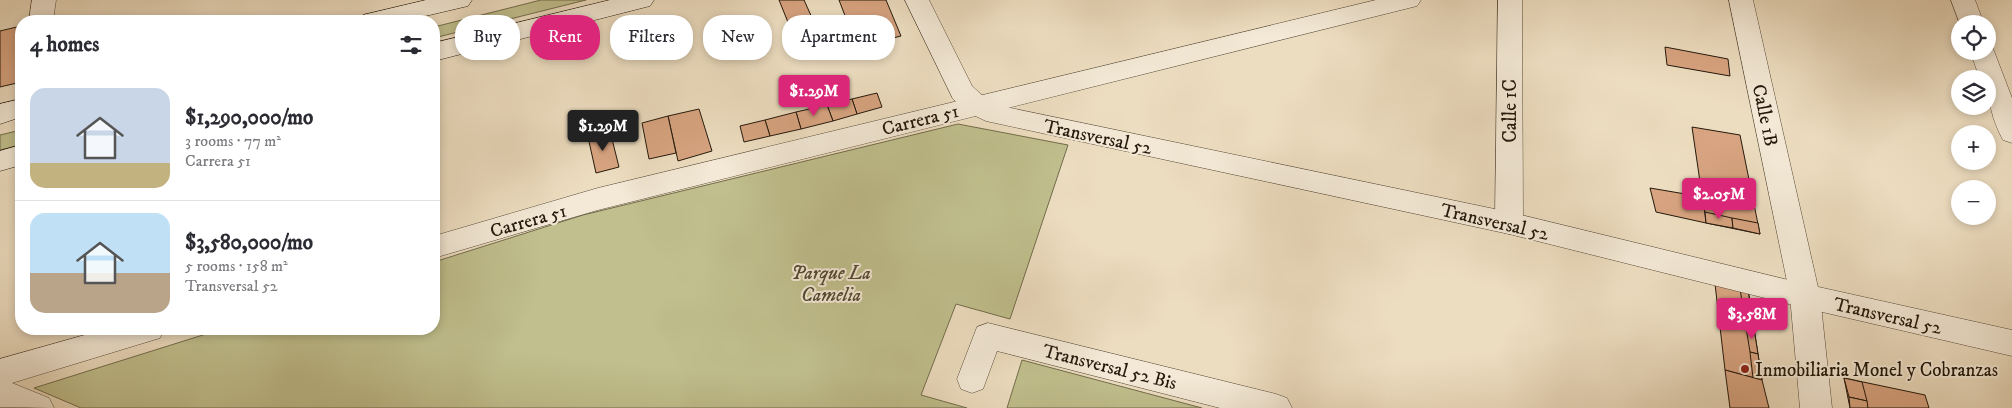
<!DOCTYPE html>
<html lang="en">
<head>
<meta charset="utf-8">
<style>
	:root { --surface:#fff; --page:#f2f2f3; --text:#2b2b33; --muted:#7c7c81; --line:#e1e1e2; --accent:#db2777 }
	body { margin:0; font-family:"IM FELL DW Pica",serif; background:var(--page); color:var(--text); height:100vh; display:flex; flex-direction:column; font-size:19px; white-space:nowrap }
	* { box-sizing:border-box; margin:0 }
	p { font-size:16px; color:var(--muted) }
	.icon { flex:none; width:28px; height:28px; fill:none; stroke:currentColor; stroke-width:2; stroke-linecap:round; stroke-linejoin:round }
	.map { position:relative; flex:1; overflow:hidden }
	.sheet { position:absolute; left:15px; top:15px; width:425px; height:320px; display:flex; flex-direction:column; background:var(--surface); border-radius:20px; box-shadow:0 2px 8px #0003 }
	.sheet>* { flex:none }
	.hud { position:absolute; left:455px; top:15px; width:475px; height:45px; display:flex; gap:10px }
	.fabs { position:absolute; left:1951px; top:15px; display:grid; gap:10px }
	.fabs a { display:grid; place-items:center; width:45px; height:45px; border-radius:50%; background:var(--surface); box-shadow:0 2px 8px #0003; font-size:25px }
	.price { position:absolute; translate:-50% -42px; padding:0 11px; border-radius:5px; background:var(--accent); color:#fff; font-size:16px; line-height:32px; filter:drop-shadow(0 1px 2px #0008) }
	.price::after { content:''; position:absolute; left:50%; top:30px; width:15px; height:11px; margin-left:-8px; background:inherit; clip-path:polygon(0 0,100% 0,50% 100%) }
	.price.on { background:#222; color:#fff }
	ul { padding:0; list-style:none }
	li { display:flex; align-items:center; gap:15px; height:125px; padding:0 15px }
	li+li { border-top:1px solid var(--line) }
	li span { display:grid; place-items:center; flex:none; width:140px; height:100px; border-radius:15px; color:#555 }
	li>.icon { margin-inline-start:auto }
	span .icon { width:60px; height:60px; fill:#fffc; stroke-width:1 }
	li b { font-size:21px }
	h2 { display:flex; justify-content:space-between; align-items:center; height:60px; padding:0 15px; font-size:21px }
	.tag { padding:0 18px; border-radius:20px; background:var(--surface); box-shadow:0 2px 8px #0003; font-size:18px; line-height:45px }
	.tag.on { background:var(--accent); color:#fff }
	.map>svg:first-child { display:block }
</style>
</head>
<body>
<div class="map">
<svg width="2012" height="408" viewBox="0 0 2012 408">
	<rect width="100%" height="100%" fill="#edddc0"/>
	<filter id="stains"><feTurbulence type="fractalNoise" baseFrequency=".004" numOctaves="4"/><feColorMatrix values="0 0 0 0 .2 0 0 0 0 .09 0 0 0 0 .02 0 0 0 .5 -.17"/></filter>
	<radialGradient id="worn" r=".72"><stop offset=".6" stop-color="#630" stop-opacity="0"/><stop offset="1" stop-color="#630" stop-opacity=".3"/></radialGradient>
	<!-- green -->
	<g fill="#c0bf8d" stroke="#726c4c">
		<path d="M 541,0 L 586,0 L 434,38 L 434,27 Z"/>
		<path d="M 958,124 L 1068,145 L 1010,319 L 956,304 L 921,395 L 967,408 L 81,408 L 34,388 L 222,329 L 434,329 L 434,262 L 583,215 Z"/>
		<path d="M 21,130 L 21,145 L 0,150 L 0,135 Z"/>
		<path d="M 1022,360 L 1202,408 L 1007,408 Z"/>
	</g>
	<!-- building -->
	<g fill="#d8a481" stroke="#23180b">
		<path d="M 779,0 L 804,0 L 822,40 L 798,47 Z"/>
		<path d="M 839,0 L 886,0 L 901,36 L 857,47 Z"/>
		<path d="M 21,26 L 21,82 L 0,87 L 0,31 Z"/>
		<path d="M 1665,47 L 1728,59 L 1730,76 L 1667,65 Z"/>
		<path d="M 877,93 L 882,107 L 857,114 L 852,99 Z"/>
		<path d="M 852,99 L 857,114 L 833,121 L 827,105 Z"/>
		<path d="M 827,105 L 833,121 L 801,129 L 796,112 Z"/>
		<path d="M 699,109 L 712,151 L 678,161 L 668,116 Z"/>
		<path d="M 796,112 L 801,129 L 770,136 L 765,120 Z"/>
		<path d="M 668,116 L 676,153 L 649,159 L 642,123 Z"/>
		<path d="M 765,120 L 770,136 L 744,142 L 740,126 Z"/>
		<path d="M 1692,127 L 1740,135 L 1760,234 L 1706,223 Z"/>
		<path d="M 610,131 L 619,167 L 596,173 L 588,137 Z"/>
		<path d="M 1650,188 L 1703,197 L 1706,223 L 1656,212 Z"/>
		<path d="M 1705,212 L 1732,218 L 1733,228 L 1706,223 Z"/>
		<path d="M 1732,218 L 1758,223 L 1760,234 L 1733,228 Z"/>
		<path d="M 1715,284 L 1748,289 L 1762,380 L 1725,370 Z"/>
		<path d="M 1740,288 L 1748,289 L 1750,304 L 1742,302 Z"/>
		<path d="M 1742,302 L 1750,304 L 1754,329 L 1746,327 Z"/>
		<path d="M 1746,327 L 1754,329 L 1758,354 L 1750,352 Z"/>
		<path d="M 1750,352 L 1758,354 L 1762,380 L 1753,378 Z"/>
		<path d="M 1725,370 L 1762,380 L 1769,408 L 1730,408 Z"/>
		<path d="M 1844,378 L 1925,395 L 1929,408 L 1850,408 Z"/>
		<path d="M 1844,378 L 1862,382 L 1867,401 L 1849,397 Z"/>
		<path d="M 1849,397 L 1867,401 L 1868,408 L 1850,408 Z"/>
	</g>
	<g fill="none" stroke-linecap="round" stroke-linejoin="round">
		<!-- minor casing -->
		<g stroke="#564938" stroke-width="1">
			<g id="minor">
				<path d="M 32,0 L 56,0 L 53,21 L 29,21 Z"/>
				<path d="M 1376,0 L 1421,0 L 1417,6 L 1409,8 L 598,210 L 434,258 L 434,236 L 598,188 Z"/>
				<path d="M 1498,0 L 1522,0 L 1523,223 L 1519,231 L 1509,234 L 1499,231 L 1495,223 Z"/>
				<path d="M 1729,0 L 1753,0 L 1820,296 L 1832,408 L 1800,408 L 1790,296 Z"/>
				<path d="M 1951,0 L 1975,0 L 1984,24 L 1960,24 Z"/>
				<path d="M 1988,44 L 1991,45 L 1994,51 L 2012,98 L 2012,143 L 2003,140 C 1992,120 1988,101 1988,79 L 1980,79 L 1970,51 L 1988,51 Z"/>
				<path d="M 988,323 L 1276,394 L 1287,398 L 1292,408 L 1220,408 L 997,351 L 983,389 L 972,393 L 961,389 L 957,379 L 977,327 Z"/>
				<path d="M 106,329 L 164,329 L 160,338 L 12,383 L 49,398 L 54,408 L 0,407 L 0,359 Z"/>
			</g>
		</g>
		<!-- tertiary casing -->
		<g stroke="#564938" stroke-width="1">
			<path id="tertiary" d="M 905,0 L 929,0 L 972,86 L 985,98 L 1001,106 L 1509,212 L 1805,284 L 2012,330 L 2012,356 L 1805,308 L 1509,234 L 986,121 L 967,112 L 953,99 Z"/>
		</g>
		<!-- secondary casing -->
		<g stroke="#23180b" stroke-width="1">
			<g id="secondary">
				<path d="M 426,0 L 472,0 L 468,6 L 404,21 L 359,21 L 363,15 Z"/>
				<path d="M 610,0 L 654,0 L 650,6 L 642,8 L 434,61 L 434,43 Z"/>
				<path d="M 21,99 L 21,117 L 0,124 L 0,104 Z"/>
				<path d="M 21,145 L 21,165 L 0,171 L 0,151 Z"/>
			</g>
		</g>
		<!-- minor -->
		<use href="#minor" fill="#f3e9d6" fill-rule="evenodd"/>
		<!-- tertiary -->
		<use href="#tertiary" fill="#f3e9d6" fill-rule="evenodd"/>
		<!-- secondary -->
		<use href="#secondary" fill="#f3e9d6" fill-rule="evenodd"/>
	</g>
	<!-- markers -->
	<circle fill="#8f2418" stroke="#f3e9d6" stroke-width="2" cx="1745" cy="369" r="5"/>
	<g text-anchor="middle" stroke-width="4" stroke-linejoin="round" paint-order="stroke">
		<!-- street labels -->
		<g font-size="19" fill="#23180b" stroke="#f3e9d6">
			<text transform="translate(1509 111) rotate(-90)" y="7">Calle 1C</text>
			<text transform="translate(1766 115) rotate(78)" y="7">Calle 1B</text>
			<text transform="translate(920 119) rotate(-14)" y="7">Carrera 51</text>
			<text transform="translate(1098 136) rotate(12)" y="7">Transversal 52</text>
			<text transform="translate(528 220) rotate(-16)" y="7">Carrera 51</text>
			<text transform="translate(1495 221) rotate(13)" y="7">Transversal 52</text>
			<text transform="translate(1888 315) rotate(13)" y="7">Transversal 52</text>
			<text transform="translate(1110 366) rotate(14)" y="7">Transversal 52 Bis</text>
		</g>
		<!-- park labels -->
		<g font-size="19" font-style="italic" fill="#524a32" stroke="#f3e9d6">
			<text x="831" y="279">Parque La<tspan x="831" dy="22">Camelia</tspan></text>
		</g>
		<!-- poi labels -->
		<g font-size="19" fill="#23180b" stroke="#f3e9d6" text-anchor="start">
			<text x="1755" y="376">Inmobiliaria Monel y Cobranzas</text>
		</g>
	</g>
	<rect width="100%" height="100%" filter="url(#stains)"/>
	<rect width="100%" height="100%" fill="url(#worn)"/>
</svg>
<div class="fabs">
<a><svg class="icon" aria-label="locate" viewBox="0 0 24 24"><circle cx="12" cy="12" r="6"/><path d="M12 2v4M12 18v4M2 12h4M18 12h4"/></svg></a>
<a><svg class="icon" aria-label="layers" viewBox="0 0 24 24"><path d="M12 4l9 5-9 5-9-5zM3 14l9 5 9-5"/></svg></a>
<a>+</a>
<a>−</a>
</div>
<b class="price" style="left:814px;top:117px">$1.29M</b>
<b class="price on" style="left:603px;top:152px">$1.29M</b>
<b class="price" style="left:1719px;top:220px">$2.05M</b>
<b class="price" style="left:1752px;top:340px">$3.58M</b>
<div class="hud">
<a class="tag">Buy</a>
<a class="tag on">Rent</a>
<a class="tag">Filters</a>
<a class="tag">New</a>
<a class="tag">Apartment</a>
</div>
<section class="sheet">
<h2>4 homes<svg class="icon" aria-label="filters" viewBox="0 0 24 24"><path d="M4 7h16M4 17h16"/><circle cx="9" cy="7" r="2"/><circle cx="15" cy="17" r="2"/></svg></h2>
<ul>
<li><span style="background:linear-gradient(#c9d6e8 75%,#c2b280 0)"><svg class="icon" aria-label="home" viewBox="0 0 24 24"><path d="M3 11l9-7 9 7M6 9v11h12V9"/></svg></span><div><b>$1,290,000/mo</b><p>3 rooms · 77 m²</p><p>Carrera 51</p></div></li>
<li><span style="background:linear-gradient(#bfe0f5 60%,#b9a48a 0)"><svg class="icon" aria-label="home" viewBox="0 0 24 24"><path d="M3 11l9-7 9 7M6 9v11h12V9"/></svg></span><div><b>$3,580,000/mo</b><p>5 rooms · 158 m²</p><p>Transversal 52</p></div></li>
</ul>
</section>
</div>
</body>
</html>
